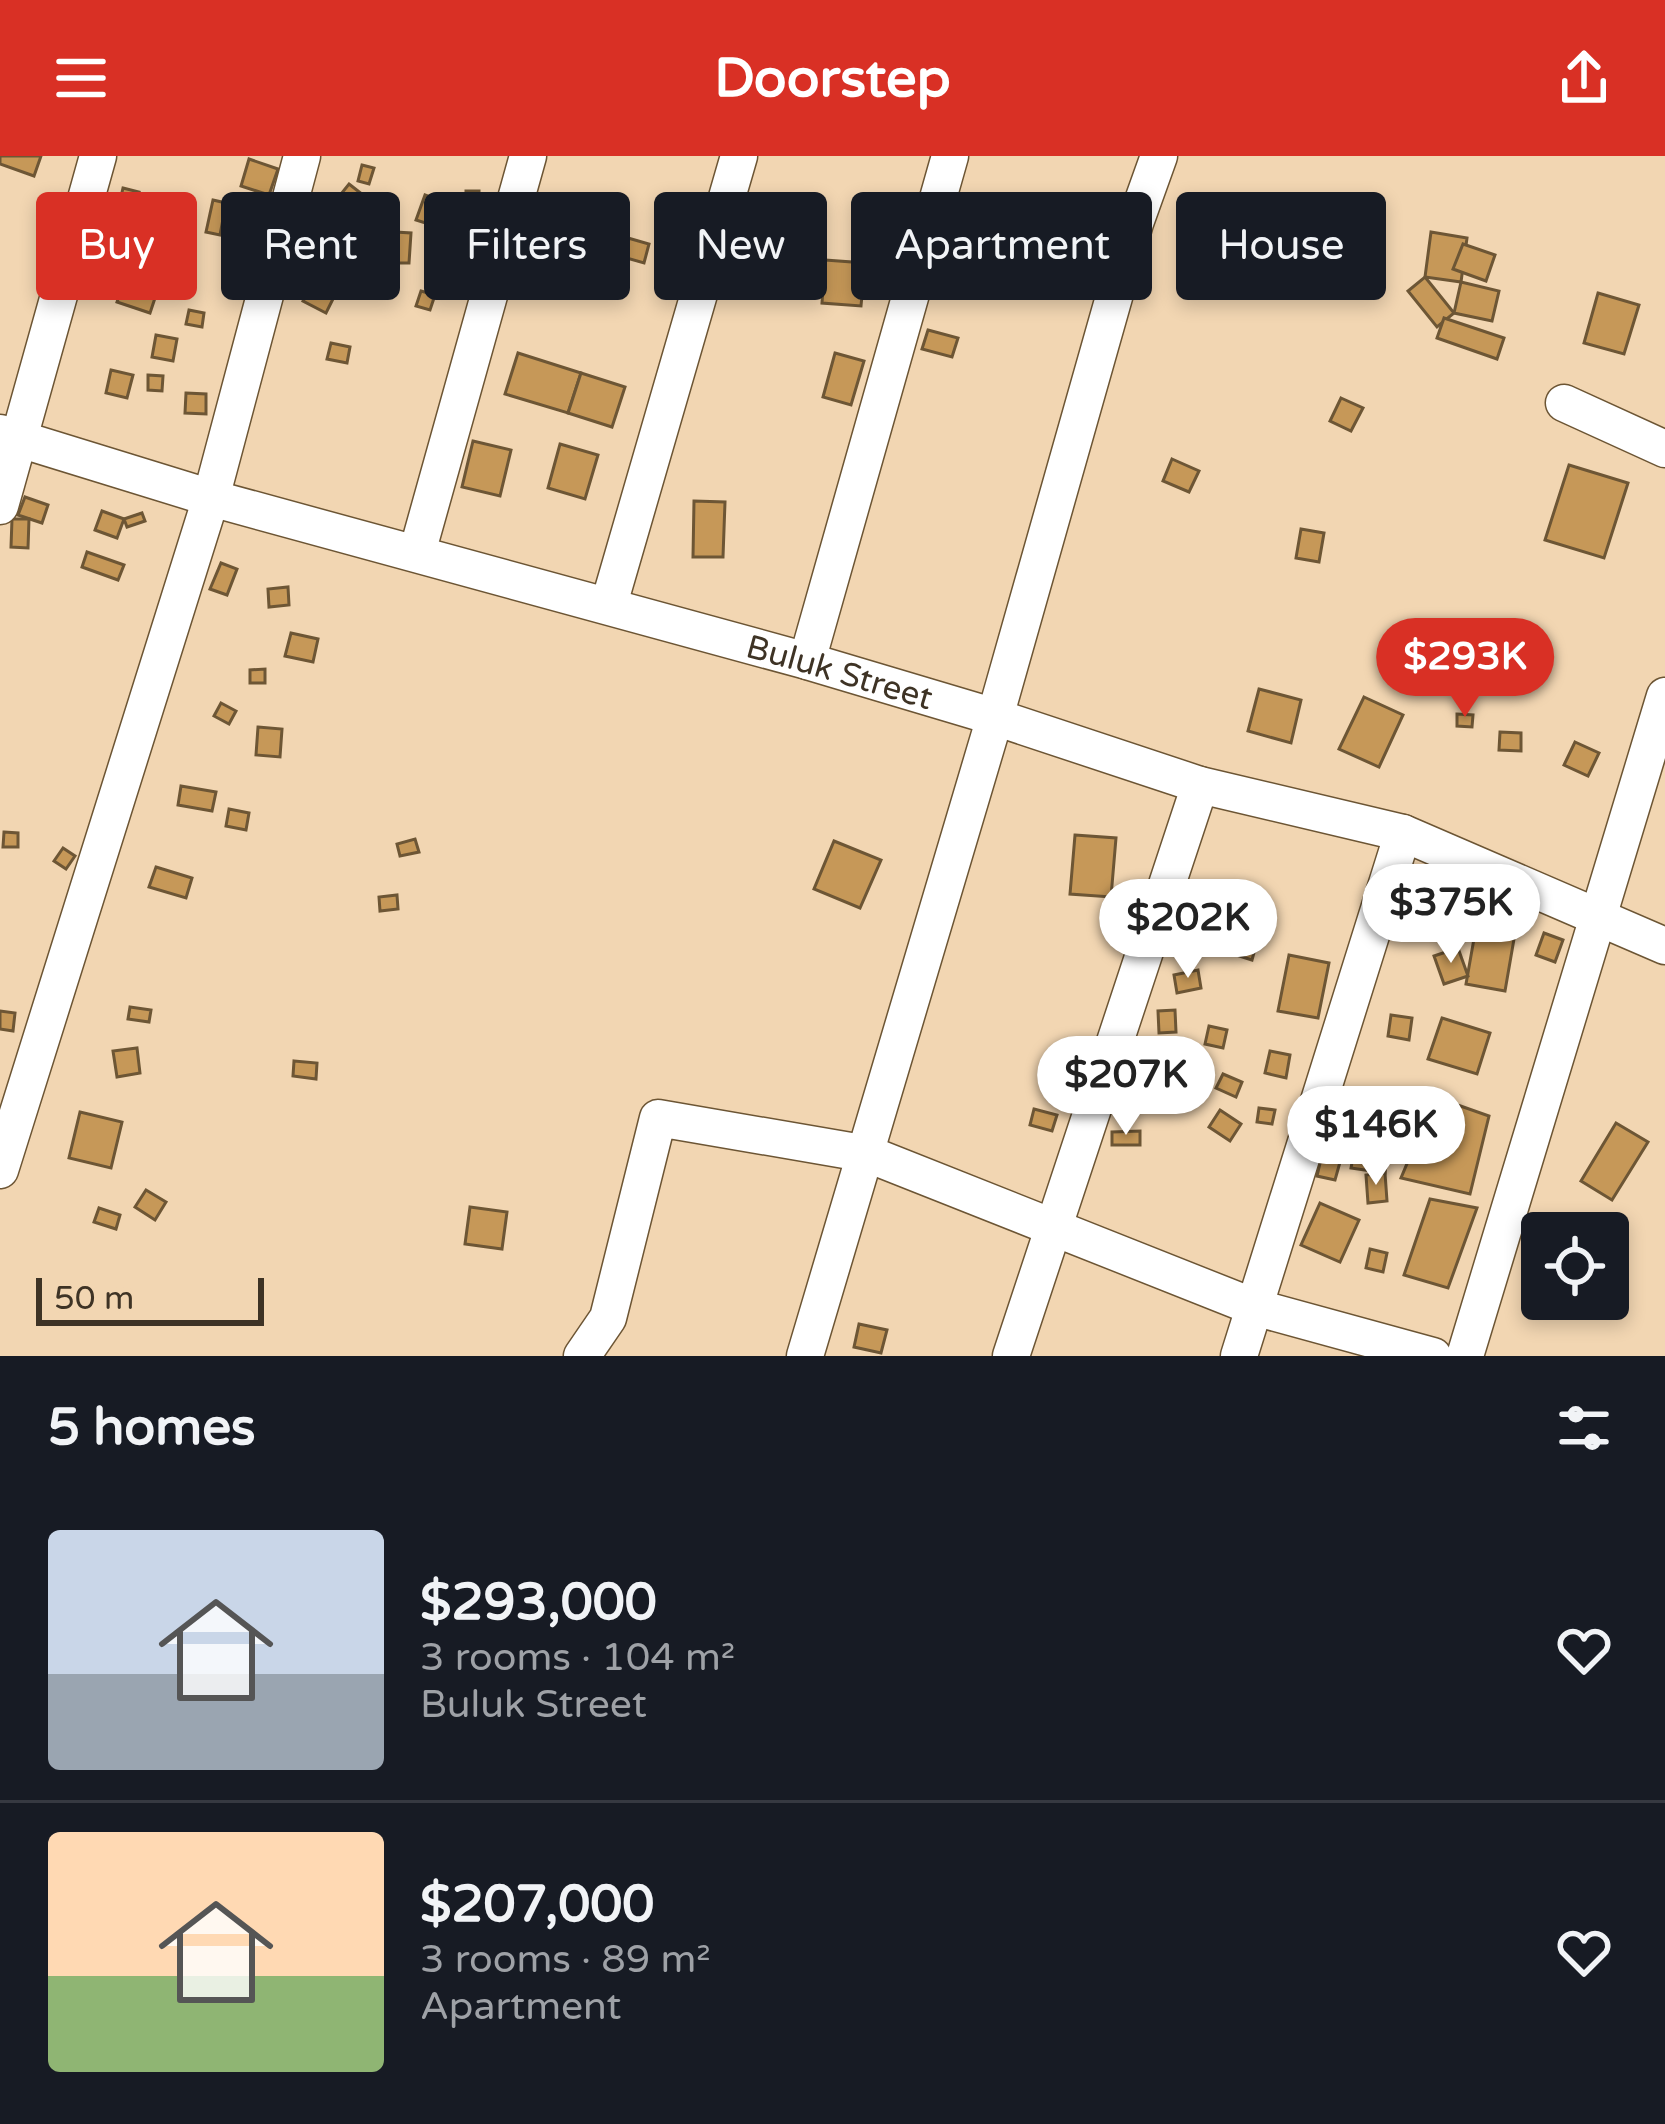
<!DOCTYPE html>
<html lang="en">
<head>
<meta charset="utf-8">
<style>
	:root { --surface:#171b24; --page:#20242c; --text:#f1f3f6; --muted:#9ea1a6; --line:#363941; --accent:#d93025 }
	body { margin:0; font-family:"Varela Round",sans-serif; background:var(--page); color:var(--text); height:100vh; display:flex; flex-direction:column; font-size:45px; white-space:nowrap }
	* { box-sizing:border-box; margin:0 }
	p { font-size:39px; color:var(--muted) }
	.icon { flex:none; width:66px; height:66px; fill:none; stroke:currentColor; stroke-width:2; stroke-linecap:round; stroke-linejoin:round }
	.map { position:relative; height:1200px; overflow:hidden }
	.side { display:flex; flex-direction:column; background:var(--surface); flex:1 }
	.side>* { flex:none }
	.banner { position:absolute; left:36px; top:36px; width:1593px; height:108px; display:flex; gap:24px }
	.controls { position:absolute; left:1521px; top:1056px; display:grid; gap:24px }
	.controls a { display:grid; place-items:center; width:108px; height:108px; border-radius:12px; background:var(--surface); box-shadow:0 6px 18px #0003; font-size:60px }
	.scale { position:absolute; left:36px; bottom:30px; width:228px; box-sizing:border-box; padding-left:12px; border:6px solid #3e3325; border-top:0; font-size:33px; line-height:42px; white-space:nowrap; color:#3e3325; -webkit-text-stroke:9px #f2d6b2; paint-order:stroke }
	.price { position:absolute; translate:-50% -102px; padding:0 27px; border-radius:42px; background:#fff; color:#222; font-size:39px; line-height:78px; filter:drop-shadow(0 3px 6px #0008) }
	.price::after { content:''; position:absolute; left:50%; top:72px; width:36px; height:27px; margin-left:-18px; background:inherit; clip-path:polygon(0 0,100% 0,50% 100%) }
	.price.selected { background:var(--accent); color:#fff }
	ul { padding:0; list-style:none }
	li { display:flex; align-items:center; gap:36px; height:300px; padding:0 48px }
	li+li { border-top:3px solid var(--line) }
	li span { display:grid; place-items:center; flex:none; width:336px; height:240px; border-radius:12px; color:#555 }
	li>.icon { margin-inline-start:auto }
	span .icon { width:144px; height:144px; fill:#fffc; stroke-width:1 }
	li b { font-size:51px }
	h2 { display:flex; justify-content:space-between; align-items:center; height:144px; padding:0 48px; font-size:51px }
	.chip { padding:0 42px; border-radius:12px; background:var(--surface); box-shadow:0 6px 18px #0003; font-size:42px; line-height:108px }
	.chip.selected { background:var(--accent); color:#fff }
	header { display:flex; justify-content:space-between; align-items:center; height:156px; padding:0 48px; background:var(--accent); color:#fff; font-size:54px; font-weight:700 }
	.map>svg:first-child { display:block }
</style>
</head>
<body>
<header><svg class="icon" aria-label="menu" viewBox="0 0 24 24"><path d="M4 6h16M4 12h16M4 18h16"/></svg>Doorstep<svg class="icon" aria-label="share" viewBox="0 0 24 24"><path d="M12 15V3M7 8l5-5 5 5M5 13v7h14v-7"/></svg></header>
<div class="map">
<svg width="1665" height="1200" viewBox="0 0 1665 1200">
	<rect width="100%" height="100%" fill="#f2d6b2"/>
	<!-- building -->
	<g fill="#c69858" stroke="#6d5635" stroke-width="3">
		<path d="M 0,0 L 41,0 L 34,20 L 0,8 Z"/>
		<path d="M 249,3 L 278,13 L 269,39 L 241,30 Z"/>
		<path d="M 362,9 L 374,12 L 369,28 L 358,25 Z"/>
		<path d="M 349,28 L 367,42 L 344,72 L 325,58 Z"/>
		<path d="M 123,32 L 139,36 L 135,49 L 120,45 Z"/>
		<rect x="466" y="35" width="13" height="23"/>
		<path d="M 425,39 L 447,47 L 438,71 L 416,64 Z"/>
		<path d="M 1255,41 L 1277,50 L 1269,72 L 1246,62 Z"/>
		<path d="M 213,44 L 226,47 L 220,79 L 206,76 Z"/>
		<path d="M 309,60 L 327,68 L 316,91 L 298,83 Z"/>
		<path d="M 1252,70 L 1269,72 L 1265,95 L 1247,91 Z"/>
		<path d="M 395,76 L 411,77 L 409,107 L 394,107 Z"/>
		<path d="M 1431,76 L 1467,82 L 1461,126 L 1425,121 Z"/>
		<path d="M 628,82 L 649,88 L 644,107 L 623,101 Z"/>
		<path d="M 1463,88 L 1495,99 L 1486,125 L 1453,113 Z"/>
		<path d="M 825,104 L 865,107 L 861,150 L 822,147 Z"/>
		<path d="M 131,105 L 164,115 L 150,157 L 117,146 Z"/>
		<path d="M 454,110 L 471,117 L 463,134 L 447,128 Z"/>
		<path d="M 1425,121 L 1454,157 L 1437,171 L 1408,135 Z"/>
		<path d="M 314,123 L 337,135 L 326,157 L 303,145 Z"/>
		<path d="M 1461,126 L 1499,135 L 1492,165 L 1454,157 Z"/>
		<path d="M 421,135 L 435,139 L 430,154 L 416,150 Z"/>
		<path d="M 1598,137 L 1639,149 L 1624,198 L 1584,187 Z"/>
		<path d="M 189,154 L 204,157 L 202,171 L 186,168 Z"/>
		<path d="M 1444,162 L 1504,182 L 1497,203 L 1437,182 Z"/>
		<path d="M 928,174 L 958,182 L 952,201 L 922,193 Z"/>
		<path d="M 156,179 L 177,183 L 173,205 L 152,201 Z"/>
		<path d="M 331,187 L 350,191 L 347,207 L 327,203 Z"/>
		<path d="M 518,197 L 581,217 L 568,257 L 505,238 Z"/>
		<path d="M 835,197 L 864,205 L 851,249 L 823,241 Z"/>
		<path d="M 111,214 L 133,219 L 127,242 L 106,237 Z"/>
		<path d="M 581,217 L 625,231 L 612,271 L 568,257 Z"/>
		<path d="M 148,219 L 163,220 L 162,235 L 148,234 Z"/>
		<path d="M 186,237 L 206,238 L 206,258 L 185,257 Z"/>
		<path d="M 1341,242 L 1363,252 L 1351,275 L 1330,265 Z"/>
		<path d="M 473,285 L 511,294 L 500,340 L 462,331 Z"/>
		<path d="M 560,288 L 598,299 L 585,343 L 548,332 Z"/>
		<path d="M 1172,303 L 1199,315 L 1189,336 L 1163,325 Z"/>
		<path d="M 1569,309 L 1628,327 L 1604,402 L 1545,384 Z"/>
		<path d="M 25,341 L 48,349 L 42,367 L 18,359 Z"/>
		<path d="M 694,345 L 725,346 L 723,401 L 693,401 Z"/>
		<path d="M 102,355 L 124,363 L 117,382 L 95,374 Z"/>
		<path d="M 142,357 L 145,365 L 127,371 L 124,363 Z"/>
		<path d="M 12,363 L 29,363 L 28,392 L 11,391 Z"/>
		<path d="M 1301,373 L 1324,377 L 1319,406 L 1296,402 Z"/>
		<path d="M 87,396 L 124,409 L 118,424 L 82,411 Z"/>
		<path d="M 221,407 L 237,413 L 227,439 L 210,433 Z"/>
		<path d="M 288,431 L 289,449 L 269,451 L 268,433 Z"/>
		<path d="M 291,477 L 318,483 L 313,506 L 285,500 Z"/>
		<path d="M 1394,494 L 1415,499 L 1409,524 L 1389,519 Z"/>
		<path d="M 265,513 L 265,527 L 250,527 L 250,514 Z"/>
		<path d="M 1259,533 L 1301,544 L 1291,587 L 1248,575 Z"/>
		<path d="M 1364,541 L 1403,559 L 1379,611 L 1339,593 Z"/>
		<path d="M 221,547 L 236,555 L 229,568 L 214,560 Z"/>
		<path d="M 1457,558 L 1473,559 L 1472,571 L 1457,570 Z"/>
		<path d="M 258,571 L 282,573 L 280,601 L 256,599 Z"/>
		<path d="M 1500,576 L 1521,577 L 1521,595 L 1499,594 Z"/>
		<path d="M 1575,586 L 1599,597 L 1588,620 L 1564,609 Z"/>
		<path d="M 181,630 L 216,636 L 212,655 L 178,649 Z"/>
		<path d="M 229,653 L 249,657 L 246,674 L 226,670 Z"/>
		<path d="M 4,676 L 18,677 L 18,691 L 3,691 Z"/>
		<path d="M 1075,679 L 1116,682 L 1111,741 L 1070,738 Z"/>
		<path d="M 415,683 L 419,696 L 400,700 L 397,688 Z"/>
		<path d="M 834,685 L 881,704 L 860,752 L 814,733 Z"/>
		<path d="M 63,692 L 75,700 L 66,713 L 54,705 Z"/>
		<path d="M 156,711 L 192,722 L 186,742 L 149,731 Z"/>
		<path d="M 397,739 L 398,753 L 380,755 L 379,741 Z"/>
		<path d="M 1406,740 L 1425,742 L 1422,764 L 1402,761 Z"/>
		<path d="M 1187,776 L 1210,780 L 1207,795 L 1184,791 Z"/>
		<path d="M 1475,777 L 1514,783 L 1505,835 L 1466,828 Z"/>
		<path d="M 1544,777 L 1563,784 L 1555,806 L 1536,799 Z"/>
		<path d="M 1238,783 L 1256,789 L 1252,804 L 1233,798 Z"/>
		<path d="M 1458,792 L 1468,820 L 1444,828 L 1434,800 Z"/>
		<path d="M 1289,799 L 1329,807 L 1318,862 L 1278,855 Z"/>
		<path d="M 1198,814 L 1201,832 L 1177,837 L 1174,819 Z"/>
		<path d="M 130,851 L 151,854 L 149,866 L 128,863 Z"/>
		<path d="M 1175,854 L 1176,876 L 1159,877 L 1158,855 Z"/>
		<path d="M 0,855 L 15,857 L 13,875 L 0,873 Z"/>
		<path d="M 1391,859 L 1412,862 L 1409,884 L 1388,880 Z"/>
		<path d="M 1442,862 L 1490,877 L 1477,918 L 1428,903 Z"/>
		<path d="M 1209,870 L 1227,874 L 1223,892 L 1205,888 Z"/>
		<path d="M 137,892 L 140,917 L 117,921 L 113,895 Z"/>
		<path d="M 1270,895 L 1290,899 L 1286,922 L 1265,917 Z"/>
		<path d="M 294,905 L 317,907 L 316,923 L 293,920 Z"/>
		<path d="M 1223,918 L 1242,926 L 1236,941 L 1216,932 Z"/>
		<path d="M 1435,941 L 1489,960 L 1470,1038 L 1401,1022 Z"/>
		<path d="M 1416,946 L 1424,967 L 1403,975 L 1395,954 Z"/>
		<path d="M 1259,952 L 1275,954 L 1272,968 L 1257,966 Z"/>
		<path d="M 1034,953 L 1057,959 L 1052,975 L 1030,969 Z"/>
		<path d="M 1220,954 L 1241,968 L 1230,985 L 1209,971 Z"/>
		<path d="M 80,956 L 122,966 L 111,1012 L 69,1002 Z"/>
		<path d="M 1616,967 L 1648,986 L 1612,1044 L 1581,1025 Z"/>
		<path d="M 1140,975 L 1140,989 L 1112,989 L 1112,976 Z"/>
		<path d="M 1326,982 L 1344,992 L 1335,1024 L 1317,1020 Z"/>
		<path d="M 1355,990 L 1388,996 L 1385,1017 L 1351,1012 Z"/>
		<path d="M 1385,1017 L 1387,1045 L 1368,1047 L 1366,1019 Z"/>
		<path d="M 146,1034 L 166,1046 L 155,1064 L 135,1051 Z"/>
		<path d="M 1430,1043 L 1477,1052 L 1448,1132 L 1404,1119 Z"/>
		<path d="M 1320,1047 L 1359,1064 L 1340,1106 L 1301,1089 Z"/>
		<path d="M 470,1051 L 507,1056 L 502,1093 L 465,1088 Z"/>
		<path d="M 99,1052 L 120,1059 L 116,1073 L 94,1066 Z"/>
		<path d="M 1370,1093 L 1387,1097 L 1383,1116 L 1366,1112 Z"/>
		<path d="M 859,1168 L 887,1174 L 881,1197 L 854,1191 Z"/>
	</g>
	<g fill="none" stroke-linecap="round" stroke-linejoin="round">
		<!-- minor casing -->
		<g stroke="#6c5534" stroke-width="39">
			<g id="minor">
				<path d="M 1564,247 L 1665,293"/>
				<path id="s1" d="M 0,277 L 211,342 L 807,505 L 995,561 L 1200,629 L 1403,677 L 1665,790"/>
				<path d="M 0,350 L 98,0"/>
				<path d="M 417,397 L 528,0"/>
				<path d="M 609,448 L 739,0"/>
				<path d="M 807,505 L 950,0"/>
				<path d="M 0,1014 L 211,342 L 302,0"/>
				<path d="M 582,1200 L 608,1162 L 658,962 L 868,998 L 1254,1151 L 1433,1200"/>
				<path d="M 805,1200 L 995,561 L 1135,67 L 1159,0"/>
				<path d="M 1011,1200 L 1200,629"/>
				<path d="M 1239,1200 L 1403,677"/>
				<path d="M 1465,1200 L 1665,540"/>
			</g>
		</g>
		<!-- minor -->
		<use href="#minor" stroke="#fff" stroke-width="36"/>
	</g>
	<g text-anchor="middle" stroke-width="9" stroke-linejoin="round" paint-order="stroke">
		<!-- street labels -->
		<g font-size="33" fill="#3e3325" stroke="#f2d6b2">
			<text dy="12" stroke="none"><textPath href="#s1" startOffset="873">Buluk Street</textPath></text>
		</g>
	</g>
</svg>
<div class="controls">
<a><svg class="icon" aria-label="locate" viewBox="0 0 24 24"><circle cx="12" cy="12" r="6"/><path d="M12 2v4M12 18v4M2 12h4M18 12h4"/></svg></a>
</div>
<div class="scale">50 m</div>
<b class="price selected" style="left:1465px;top:564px">$293K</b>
<b class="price" style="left:1451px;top:810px">$375K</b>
<b class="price" style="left:1188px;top:825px">$202K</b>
<b class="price" style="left:1126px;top:982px">$207K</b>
<b class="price" style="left:1376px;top:1032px">$146K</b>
<div class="banner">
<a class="chip selected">Buy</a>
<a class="chip">Rent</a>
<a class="chip">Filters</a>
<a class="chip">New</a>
<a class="chip">Apartment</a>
<a class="chip">House</a>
</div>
</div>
<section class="side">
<h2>5 homes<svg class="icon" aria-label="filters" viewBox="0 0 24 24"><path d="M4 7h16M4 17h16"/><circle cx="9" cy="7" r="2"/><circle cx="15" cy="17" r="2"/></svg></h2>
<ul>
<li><span style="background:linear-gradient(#c9d6e8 60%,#9aa5b1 0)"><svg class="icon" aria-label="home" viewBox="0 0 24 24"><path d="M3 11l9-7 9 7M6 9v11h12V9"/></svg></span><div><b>$293,000</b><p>3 rooms · 104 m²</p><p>Buluk Street</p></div><svg class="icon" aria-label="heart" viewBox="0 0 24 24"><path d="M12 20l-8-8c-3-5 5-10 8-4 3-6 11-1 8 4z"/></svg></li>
<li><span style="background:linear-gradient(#ffd9b3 60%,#8fb573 0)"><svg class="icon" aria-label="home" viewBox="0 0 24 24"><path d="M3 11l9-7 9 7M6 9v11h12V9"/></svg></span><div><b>$207,000</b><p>3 rooms · 89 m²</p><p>Apartment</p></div><svg class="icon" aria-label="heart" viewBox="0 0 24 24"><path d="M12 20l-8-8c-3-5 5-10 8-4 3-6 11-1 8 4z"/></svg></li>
</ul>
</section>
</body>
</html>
